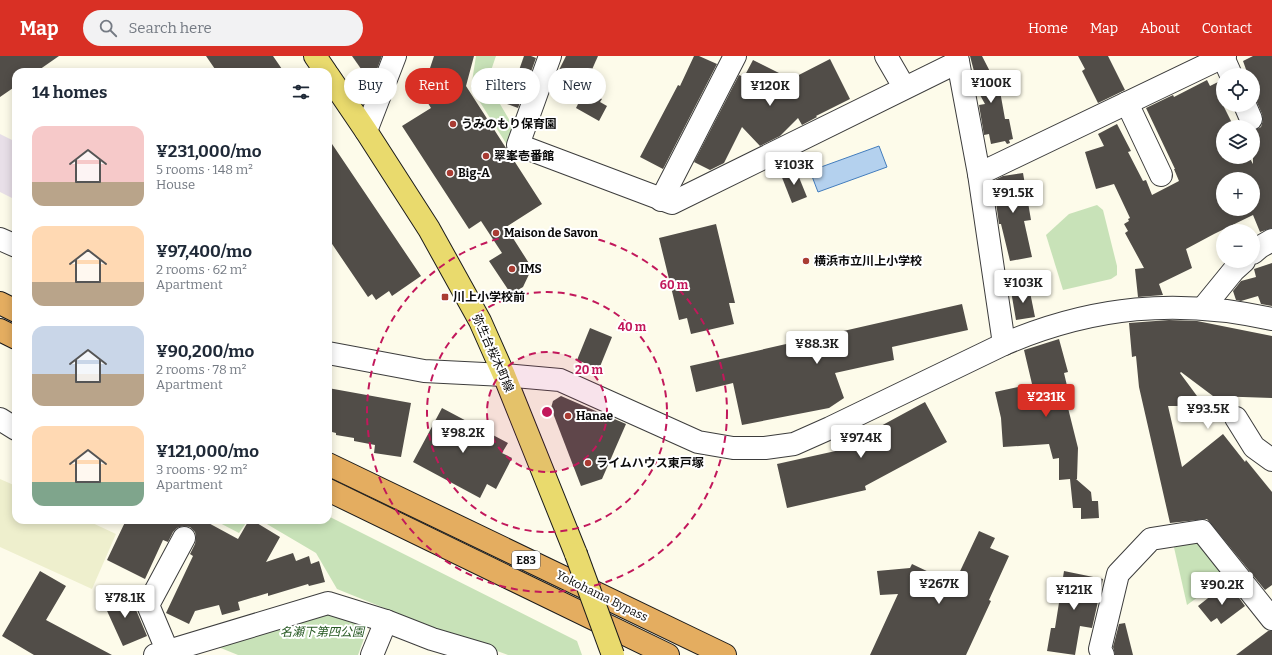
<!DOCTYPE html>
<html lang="en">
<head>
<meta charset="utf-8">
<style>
	:root { --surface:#fff; --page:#f2f2f3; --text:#1f2937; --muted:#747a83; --accent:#d93025 }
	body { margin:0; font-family:Bitter,"Noto Sans JP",serif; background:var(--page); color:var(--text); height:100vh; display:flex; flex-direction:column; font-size:15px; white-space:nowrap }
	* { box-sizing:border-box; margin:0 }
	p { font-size:13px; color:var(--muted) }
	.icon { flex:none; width:22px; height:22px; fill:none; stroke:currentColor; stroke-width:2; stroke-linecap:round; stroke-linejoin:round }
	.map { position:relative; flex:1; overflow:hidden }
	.sheet { position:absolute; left:12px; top:12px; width:320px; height:456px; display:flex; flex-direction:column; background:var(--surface); border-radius:12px; box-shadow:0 2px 10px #0003 }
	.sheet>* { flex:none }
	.guide { position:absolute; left:344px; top:12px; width:380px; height:36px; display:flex; gap:8px }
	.fabs { position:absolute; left:1216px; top:12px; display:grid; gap:8px }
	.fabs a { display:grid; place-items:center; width:44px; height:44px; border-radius:50%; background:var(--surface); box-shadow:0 2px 10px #0003; font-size:20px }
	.price { position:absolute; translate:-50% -34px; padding:0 9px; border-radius:4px; background:#fff; color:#222; font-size:13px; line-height:26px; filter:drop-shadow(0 1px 2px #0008) }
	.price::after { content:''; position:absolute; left:50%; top:24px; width:12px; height:9px; margin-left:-6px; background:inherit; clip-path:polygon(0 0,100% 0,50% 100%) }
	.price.active { background:var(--accent); color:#fff }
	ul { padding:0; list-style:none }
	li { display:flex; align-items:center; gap:12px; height:100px; padding:0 20px }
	li span { display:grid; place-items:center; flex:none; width:112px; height:80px; border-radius:12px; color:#555 }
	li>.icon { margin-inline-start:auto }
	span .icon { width:48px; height:48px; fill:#fffc; stroke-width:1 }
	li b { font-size:17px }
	h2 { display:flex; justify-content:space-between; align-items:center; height:48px; padding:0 20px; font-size:17px }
	.tag { padding:0 14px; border-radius:18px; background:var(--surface); box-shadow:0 2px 10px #0003; font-size:14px; line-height:36px }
	.tag.active { background:var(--accent); color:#fff }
	header { display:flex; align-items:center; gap:24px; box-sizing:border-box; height:56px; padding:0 20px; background:var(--accent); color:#fff }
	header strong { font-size:19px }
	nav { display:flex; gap:22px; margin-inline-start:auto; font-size:14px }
	.search { width:280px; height:36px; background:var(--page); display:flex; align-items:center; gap:10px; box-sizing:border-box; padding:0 14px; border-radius:22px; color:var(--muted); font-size:15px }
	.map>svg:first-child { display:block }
</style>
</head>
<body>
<header>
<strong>Map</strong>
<div class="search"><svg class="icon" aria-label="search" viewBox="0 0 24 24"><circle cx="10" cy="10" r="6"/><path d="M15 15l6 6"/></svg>Search here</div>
<nav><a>Home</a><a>Map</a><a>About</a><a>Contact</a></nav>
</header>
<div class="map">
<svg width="1272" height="599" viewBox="0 0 1272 599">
	<rect width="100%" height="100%" fill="#fdfbea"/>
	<!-- industrial -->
	<path fill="#e8dfe8" d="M 0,78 L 16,86 L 16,144 L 0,136 Z"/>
	<!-- farmland -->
	<path fill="#eeefcd" d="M 0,423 L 16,430 L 16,464 L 86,464 L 116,478 L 92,533 L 0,491 Z"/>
	<!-- green -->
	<g fill="#c8e2b8">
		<path d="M 476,0 L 496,0 L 487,26 L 517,77 L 511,95 L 471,32 Z"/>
		<path d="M 1097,149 L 1103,154 L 1117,210 L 1117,219 L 1111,223 L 1063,234 L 1046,179 L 1069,158 Z"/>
		<path d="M 328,460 L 577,585 L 582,599 L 508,599 L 409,562 L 337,533 L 316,497 L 260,464 L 328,464 Z"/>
		<path d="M 214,464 L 248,464 L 239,477 Z"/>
		<path d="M 1198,483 L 1227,520 L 1187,549 L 1173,487 Z"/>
		<path d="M 323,551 L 363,566 L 366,577 L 358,599 L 238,599 L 206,586 Z"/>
	</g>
	<!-- water -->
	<path fill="#b4d1ee" stroke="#437dbd" d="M 879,90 L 887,111 L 818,136 L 810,115 Z"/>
	<!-- building -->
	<g fill="#514d48" fill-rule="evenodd">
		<path d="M 0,0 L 59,0 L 36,16 L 16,16 L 16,30 L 0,41 Z"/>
		<path d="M 206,0 L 273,0 L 284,16 L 217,16 Z"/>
		<path d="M 352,0 L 382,0 L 374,21 L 366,20 Z"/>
		<path d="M 434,0 L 474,0 L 466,30 L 542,148 L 506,171 L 532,212 L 523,231 L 511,238 L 489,205 L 502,197 L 481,165 L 469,173 L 402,70 L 431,52 L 424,41 L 423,33 Z"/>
		<path d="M 524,0 L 531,0 L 536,2 L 518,52 L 507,48 Z"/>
		<path d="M 566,0 L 598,0 L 582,36 L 555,22 Z"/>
		<path d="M 694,0 L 699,0 L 717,8 L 663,113 L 640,101 L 678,29 L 680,30 Z"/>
		<path d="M 970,0 L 982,0 L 1000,35 L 1005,63 L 1009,63 L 1013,83 L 1009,84 L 1010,87 L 1007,88 L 1005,85 L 991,88 L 989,78 L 984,79 L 979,49 L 985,48 L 975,30 L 974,24 L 976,23 Z"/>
		<path d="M 1078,0 L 1108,0 L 1125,34 L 1098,47 L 1082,15 L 1085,13 Z"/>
		<path d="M 1253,0 L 1272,0 L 1272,172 L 1260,176 L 1253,159 L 1214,178 L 1186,193 L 1192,212 L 1159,228 L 1163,239 L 1138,241 L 1135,213 L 1144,212 L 1125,177 L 1128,175 L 1124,168 L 1129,165 L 1128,163 L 1130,162 L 1114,128 L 1096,133 L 1085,96 L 1104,90 L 1098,78 L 1117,68 L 1131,95 L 1128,96 L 1143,125 L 1146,124 L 1152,139 L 1179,125 L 1174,113 L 1175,113 L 1146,52 L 1173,39 L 1174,41 L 1207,24 L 1210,30 L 1220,25 L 1223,28 L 1223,49 L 1234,71 L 1223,71 L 1223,101 L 1249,101 L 1253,108 L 1253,75 L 1261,71 L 1263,64 L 1262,58 L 1256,44 L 1253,40 L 1253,19 L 1248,19 L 1243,5 ZM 1223,123 L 1253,123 L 1253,153 L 1223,153 Z"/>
		<path d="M 830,3 L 850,43 L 816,60 L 817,61 L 802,69 L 798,62 L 780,80 L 760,90 L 742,71 L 724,107 L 710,114 L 694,106 L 739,19 L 744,21 L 753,4 L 791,23 Z"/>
		<path d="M 585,34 L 602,43 L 600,46 L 607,50 L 599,65 L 576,52 Z"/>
		<path d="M 328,82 L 421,220 L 392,240 L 389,235 L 376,244 L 372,238 L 368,241 L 328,182 Z"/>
		<path d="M 796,114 L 807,141 L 792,147 L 781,119 Z"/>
		<path d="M 1023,117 L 1031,164 L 1024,165 L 1032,201 L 1010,205 L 1001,168 L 999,168 L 993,125 L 1003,120 Z"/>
		<path d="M 716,168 L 735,247 L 729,247 L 734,268 L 691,278 L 687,262 L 679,264 L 659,182 Z"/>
		<path d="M 1272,207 L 1272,250 L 1261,248 L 1258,240 L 1241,245 L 1236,244 L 1233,235 L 1241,225 L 1256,221 L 1254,213 Z"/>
		<path d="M 1029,231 L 1035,261 L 1016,264 L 1011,235 Z"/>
		<path d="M 962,248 L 968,274 L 892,291 L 894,304 L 835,317 L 844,342 L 829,352 L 742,369 L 733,327 L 696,336 L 690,310 Z"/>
		<path d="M 1169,264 L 1197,265 L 1272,280 L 1272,342 L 1213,340 L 1181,316 L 1180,317 L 1197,340 L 1187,340 L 1187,345 L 1179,345 L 1179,350 L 1168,350 L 1182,411 L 1223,378 L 1245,406 L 1246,404 L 1272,436 L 1272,529 L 1265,534 L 1207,463 L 1170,467 L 1139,331 L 1136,300 L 1132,301 L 1129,267 Z"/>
		<path d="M 590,272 L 612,281 L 599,313 L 577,304 Z"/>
		<path d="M 1059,283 L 1068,316 L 1064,317 L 1072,351 L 1068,352 L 1078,392 L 1077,423 L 1076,423 L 1091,436 L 1092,445 L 1098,445 L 1099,462 L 1081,463 L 1081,452 L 1073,452 L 1070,423 L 1059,424 L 1059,402 L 1053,403 L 1049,388 L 1003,391 L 1001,362 L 995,336 L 1032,328 L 1024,294 Z"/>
		<path d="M 328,332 L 411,347 L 401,401 L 374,397 L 375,389 L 354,385 L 354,382 L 336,379 L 336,377 L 328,375 Z"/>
		<path d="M 561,340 L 626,368 L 602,423 L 581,430 L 551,352 L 553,345 Z"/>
		<path d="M 925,346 L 947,386 L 865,430 L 866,434 L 787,452 L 777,408 L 858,390 L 855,384 Z"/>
		<path d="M 442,352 L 508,387 L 502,397 L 512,402 L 496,433 L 487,428 L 480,442 L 413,406 Z"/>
		<path d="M 126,464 L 203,464 L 238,483 L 249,464 L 252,464 L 280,481 L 266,506 L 293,497 L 296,505 L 309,500 L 311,508 L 319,505 L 325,526 L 309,530 L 308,528 L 268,540 L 268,537 L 238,546 L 240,554 L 222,559 L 219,549 L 195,555 L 189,568 L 166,557 L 193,500 L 190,498 L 195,488 L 196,481 L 195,476 L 190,471 L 183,470 L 177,472 L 173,476 L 168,486 L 163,484 L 145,523 L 107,504 Z"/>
		<path d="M 979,475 L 995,482 L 990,492 L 1009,500 L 989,544 L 991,545 L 966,599 L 870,599 L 898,538 L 880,539 L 877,515 L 910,512 L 912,508 L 954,528 Z"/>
		<path d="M 40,515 L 66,530 L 46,564 L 112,599 L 34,599 L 2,580 Z"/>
		<path d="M 1064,515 L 1103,523 L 1092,572 L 1080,570 L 1075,599 L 1047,595 L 1051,572 L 1055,572 Z"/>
		<path d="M 1232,532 L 1245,550 L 1221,568 L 1217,562 L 1211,566 L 1198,550 L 1217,535 L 1221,540 Z"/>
		<path d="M 128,535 L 147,580 L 123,590 L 103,546 Z"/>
		<path d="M 1125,567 L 1133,599 L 1115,599 L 1113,591 L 1119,568 Z"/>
		<path d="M 1268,575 L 1272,575 L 1272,599 L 1236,599 Z"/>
	</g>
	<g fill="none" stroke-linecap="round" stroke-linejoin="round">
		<!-- minor casing -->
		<g stroke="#3d3d3d" stroke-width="24">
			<g id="minor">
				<path d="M 550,0 L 518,89 L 672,147 L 958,6"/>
				<path d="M 886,0 L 904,31"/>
				<path d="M 957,0 L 979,118 L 1004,288"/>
				<path d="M 1223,1 L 1231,19"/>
				<path d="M 1127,47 L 1161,119"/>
				<path d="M 1245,49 L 1251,63"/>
				<path d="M 366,75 L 395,0"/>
				<path d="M 979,118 L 1225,0"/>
				<path d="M 661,144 L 735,0"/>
				<path d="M 0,183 L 16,190"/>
				<path d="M 1253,197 L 1260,191 L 1272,184"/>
				<path d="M 1203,252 L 1234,214 L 1244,205"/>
				<path d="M 328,297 L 424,315 L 504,319 L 560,324 L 698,386 L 733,392 L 765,392 L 794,388 L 830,372 L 1004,288 C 1093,250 1177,242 1272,263"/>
				<path d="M 1236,362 L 1254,391 L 1272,404"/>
				<path d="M 0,363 L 16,373"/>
				<path d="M 155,599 L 328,547 L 386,565 L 432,583 L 486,599"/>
				<path d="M 165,599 L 167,594 L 148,549 L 184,482"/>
				<path d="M 372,599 L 386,565"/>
				<path d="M 1103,599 L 1100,593 L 1118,518 L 1151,483 L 1202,475 L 1272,563"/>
			</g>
		</g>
		<!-- major casing -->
		<g stroke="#1b1b1b" stroke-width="24">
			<g id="major">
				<path d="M 315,0 L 326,16"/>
				<path d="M 328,19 L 366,75 L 429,173 L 480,265 L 504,319 L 576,498"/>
			</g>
		</g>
		<!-- highway casing -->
		<g stroke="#1b1b1b" stroke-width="24">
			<g id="highway">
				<path d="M 0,247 L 16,255"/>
				<path d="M 0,274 L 16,282"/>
				<path d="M 328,408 L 725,599"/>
				<path d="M 328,434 L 668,599"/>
			</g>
		</g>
		<!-- minor -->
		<use href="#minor" stroke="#fff" stroke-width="22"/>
		<!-- major -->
		<use href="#major" stroke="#e9da6d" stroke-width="22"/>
		<!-- highway -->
		<use href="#highway" stroke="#e4ad60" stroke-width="22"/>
		<!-- major-bridge casing -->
		<g stroke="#1b1b1b" stroke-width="24" stroke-linecap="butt">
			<path id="major-bridge" d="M 576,498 L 613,599"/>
		</g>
		<!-- major-bridge -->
		<use href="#major-bridge" stroke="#e9da6d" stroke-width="22"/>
	</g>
	<!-- distance rings -->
	<circle cx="547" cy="356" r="60" fill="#c2185b" fill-opacity=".12"/>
	<g fill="none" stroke="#c2185b" stroke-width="2" stroke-dasharray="7 5">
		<circle cx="547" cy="356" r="60"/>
		<circle cx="547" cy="356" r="120"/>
		<circle cx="547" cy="356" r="180"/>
	</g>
	<!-- markers -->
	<g fill="#a93c33" stroke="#fff" stroke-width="1.5">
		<circle cx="453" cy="68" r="4"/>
		<circle cx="486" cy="100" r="4"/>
		<circle cx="450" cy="117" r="4"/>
		<circle cx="496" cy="177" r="4"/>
		<circle cx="806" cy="205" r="4"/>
		<circle cx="512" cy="213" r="4"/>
		<rect x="441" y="237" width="8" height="8" rx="2"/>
		<circle cx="568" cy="360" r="4"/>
		<circle cx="588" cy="407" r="4"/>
	</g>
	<g text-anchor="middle" stroke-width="4" stroke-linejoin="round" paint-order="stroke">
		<!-- shield labels -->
		<rect fill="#fff" stroke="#545454" stroke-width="1" x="512" y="495" width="28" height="18" rx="3"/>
		<g font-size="11" font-weight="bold" fill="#0a0a0a">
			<text x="526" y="508">E83</text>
		</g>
		<!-- poi labels -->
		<g font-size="12" font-weight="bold" fill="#0a0a0a" stroke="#fff" text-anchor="start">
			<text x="461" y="72">うみのもり保育園</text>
			<text x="494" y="104">翠峯壱番館</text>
			<text x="458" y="121">Big-A</text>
			<text x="504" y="181">Maison de Savon</text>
			<text x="814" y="209">横浜市立川上小学校</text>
			<text x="520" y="217">IMS</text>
			<text x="453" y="245">川上小学校前</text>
			<text x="576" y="364">Hanae</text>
			<text x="596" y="411">ライムハウス東戸塚</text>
		</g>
		<!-- street labels -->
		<g font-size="12" fill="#0a0a0a" stroke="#fff">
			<text transform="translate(493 297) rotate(66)" y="4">弥生台桜木町線</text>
			<text transform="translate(602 540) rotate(26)" y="4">Yokohama Bypass</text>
		</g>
		<!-- park labels -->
		<g font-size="12" font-style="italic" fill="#275923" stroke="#fff">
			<text x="322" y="580">名瀬下第四公園</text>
		</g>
	</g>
	<circle cx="547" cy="356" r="6" fill="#c2185b" stroke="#fff" stroke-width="2"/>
	<g font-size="12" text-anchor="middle" font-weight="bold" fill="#c2185b" stroke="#fff" stroke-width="4" stroke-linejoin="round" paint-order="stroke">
		<text x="674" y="233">60 m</text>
		<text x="632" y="275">40 m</text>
		<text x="589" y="318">20 m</text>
	</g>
</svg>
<div class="fabs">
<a><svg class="icon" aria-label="locate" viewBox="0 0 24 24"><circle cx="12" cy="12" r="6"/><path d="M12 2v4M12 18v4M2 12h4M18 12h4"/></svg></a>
<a><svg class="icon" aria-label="layers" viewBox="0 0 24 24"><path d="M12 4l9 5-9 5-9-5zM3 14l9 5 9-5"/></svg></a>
<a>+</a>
<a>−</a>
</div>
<b class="price" style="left:991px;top:48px">¥100K</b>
<b class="price" style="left:770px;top:51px">¥120K</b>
<b class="price" style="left:794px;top:130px">¥103K</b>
<b class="price" style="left:1013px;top:158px">¥91.5K</b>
<b class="price" style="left:1023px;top:248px">¥103K</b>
<b class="price" style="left:817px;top:309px">¥88.3K</b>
<b class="price active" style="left:1046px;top:362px">¥231K</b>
<b class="price" style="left:1208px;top:374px">¥93.5K</b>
<b class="price" style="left:463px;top:398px">¥98.2K</b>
<b class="price" style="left:861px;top:403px">¥97.4K</b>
<b class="price" style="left:939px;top:549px">¥267K</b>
<b class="price" style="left:1222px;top:550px">¥90.2K</b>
<b class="price" style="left:1074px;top:555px">¥121K</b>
<b class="price" style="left:125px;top:563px">¥78.1K</b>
<div class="guide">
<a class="tag">Buy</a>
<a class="tag active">Rent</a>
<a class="tag">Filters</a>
<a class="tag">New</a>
</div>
<section class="sheet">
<h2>14 homes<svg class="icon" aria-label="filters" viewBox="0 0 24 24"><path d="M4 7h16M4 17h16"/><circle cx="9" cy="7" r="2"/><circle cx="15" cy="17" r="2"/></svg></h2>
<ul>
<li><span style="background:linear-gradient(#f6c9c9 70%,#b9a48a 0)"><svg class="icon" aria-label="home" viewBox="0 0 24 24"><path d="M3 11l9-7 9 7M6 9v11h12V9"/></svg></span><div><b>¥231,000/mo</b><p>5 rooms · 148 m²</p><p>House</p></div></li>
<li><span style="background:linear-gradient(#ffd9b3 70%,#b9a48a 0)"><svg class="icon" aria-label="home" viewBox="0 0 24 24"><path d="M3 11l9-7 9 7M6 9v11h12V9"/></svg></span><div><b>¥97,400/mo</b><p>2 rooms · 62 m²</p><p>Apartment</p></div></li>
<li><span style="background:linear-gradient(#c9d6e8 60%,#b9a48a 0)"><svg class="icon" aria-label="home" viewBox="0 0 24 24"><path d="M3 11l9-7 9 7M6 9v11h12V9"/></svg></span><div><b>¥90,200/mo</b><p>2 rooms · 78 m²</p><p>Apartment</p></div></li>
<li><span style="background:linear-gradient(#ffd9b3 70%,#7fa58c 0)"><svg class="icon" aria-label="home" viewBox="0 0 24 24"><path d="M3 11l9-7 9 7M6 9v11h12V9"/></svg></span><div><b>¥121,000/mo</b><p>3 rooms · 92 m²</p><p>Apartment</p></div></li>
</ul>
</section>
</div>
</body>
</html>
